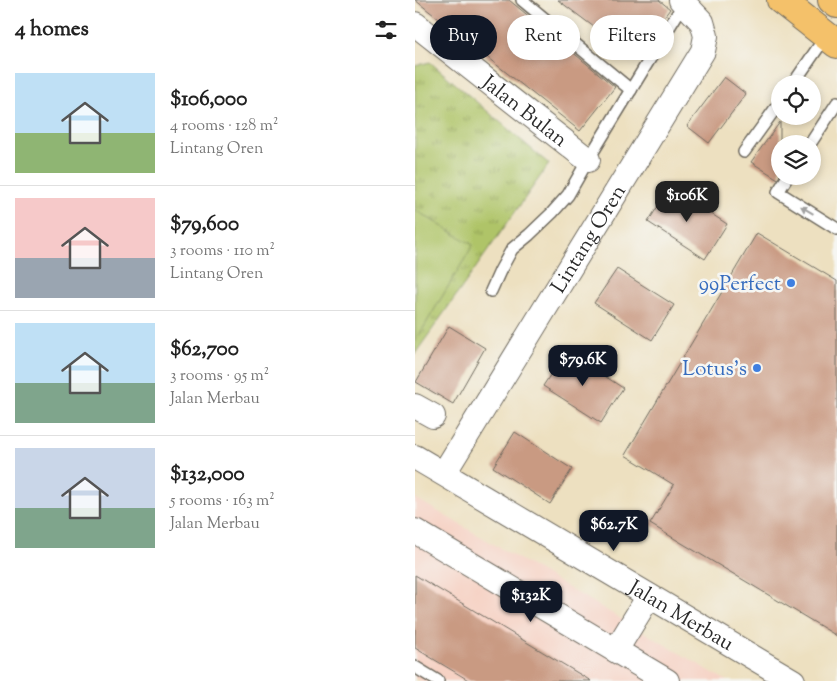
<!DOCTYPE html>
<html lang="en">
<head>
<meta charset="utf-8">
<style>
	:root { --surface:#fff; --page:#f6f6f6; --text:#222; --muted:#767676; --line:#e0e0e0; --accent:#111827 }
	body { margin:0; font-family:"Sorts Mill Goudy",serif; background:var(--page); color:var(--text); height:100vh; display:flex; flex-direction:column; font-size:19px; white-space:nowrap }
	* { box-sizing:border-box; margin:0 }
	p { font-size:16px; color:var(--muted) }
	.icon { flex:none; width:28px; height:28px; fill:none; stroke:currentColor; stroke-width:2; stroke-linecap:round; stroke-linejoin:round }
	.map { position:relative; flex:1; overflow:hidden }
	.side { display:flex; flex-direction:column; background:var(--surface); width:415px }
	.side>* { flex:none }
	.hud { position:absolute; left:15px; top:15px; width:331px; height:45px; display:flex; gap:10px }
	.controls { position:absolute; left:356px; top:75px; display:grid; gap:10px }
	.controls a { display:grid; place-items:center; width:50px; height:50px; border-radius:50%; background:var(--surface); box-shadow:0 2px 8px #0003; font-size:25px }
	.price { position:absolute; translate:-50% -42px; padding:0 11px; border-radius:10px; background:var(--accent); color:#fff; font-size:16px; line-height:32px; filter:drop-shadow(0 1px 2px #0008) }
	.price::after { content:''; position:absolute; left:50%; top:30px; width:15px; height:11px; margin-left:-8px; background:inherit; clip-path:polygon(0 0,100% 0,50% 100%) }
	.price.active { background:#222; color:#fff }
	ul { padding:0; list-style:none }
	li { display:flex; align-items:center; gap:15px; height:125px; padding:0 15px }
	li+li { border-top:1px solid var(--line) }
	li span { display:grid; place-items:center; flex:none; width:140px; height:100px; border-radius:0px; color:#555 }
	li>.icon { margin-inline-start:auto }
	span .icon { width:60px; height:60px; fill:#fffc; stroke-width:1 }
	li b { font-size:21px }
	h2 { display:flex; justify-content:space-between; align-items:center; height:60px; padding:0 15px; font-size:21px }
	.pill { padding:0 18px; border-radius:22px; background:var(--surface); box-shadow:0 2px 8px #0003; font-size:18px; line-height:45px }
	.pill.active { background:var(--accent); color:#fff }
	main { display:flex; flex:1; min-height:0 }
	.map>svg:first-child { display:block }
</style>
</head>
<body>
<main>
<section class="side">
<h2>4 homes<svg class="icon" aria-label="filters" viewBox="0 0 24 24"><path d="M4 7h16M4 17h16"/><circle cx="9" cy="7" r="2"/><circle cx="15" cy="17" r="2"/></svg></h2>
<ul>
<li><span style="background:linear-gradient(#bfe0f5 60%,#8fb573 0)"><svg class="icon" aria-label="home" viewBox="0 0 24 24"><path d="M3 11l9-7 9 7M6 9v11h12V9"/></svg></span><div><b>$106,000</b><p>4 rooms · 128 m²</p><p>Lintang Oren</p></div></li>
<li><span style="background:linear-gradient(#f6c9c9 60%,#9aa5b1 0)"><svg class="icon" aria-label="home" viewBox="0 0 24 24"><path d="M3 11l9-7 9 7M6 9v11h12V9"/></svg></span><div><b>$79,600</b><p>3 rooms · 110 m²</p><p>Lintang Oren</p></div></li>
<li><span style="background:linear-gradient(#bfe0f5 60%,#7fa58c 0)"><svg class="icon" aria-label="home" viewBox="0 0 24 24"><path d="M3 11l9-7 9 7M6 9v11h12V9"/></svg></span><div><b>$62,700</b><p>3 rooms · 95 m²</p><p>Jalan Merbau</p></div></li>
<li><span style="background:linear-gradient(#c9d6e8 60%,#7fa58c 0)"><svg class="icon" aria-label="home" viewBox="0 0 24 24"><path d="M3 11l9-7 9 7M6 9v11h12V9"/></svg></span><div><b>$132,000</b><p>5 rooms · 163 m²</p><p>Jalan Merbau</p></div></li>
</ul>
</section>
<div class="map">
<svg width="422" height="681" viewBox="0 0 422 681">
	<defs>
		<pattern id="park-tufts" width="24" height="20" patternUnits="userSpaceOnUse" patternTransform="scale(1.25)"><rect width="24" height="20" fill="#afc468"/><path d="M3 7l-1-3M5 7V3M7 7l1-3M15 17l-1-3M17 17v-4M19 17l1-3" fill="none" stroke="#8f9f56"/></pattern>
	</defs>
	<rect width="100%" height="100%" fill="#f6f6f2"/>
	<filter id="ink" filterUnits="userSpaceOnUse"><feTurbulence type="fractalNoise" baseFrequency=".02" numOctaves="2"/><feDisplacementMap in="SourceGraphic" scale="10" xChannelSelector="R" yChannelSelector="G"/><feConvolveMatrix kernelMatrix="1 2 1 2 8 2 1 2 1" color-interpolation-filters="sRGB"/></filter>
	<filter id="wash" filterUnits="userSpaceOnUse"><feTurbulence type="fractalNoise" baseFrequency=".0096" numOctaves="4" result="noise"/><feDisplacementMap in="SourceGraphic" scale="20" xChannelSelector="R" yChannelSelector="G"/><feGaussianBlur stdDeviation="1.12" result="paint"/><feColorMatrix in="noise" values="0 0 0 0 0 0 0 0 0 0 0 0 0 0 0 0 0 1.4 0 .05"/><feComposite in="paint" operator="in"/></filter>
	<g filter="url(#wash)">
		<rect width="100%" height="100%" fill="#ede0c0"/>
		<!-- built -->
		<path fill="#f6d2c4" d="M 0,498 L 312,681 L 5,681 L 0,678 Z"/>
		<!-- park -->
		<path fill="url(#park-tufts)" stroke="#6d784a" d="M 15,62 L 134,164 L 0,354 L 0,66 Z"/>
		<!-- garden -->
		<path fill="#afc468" stroke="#6d784a" d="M 0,210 L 58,245 L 0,342 Z"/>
		<g id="blocks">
			<!-- building -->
			<g fill="#c99a82">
				<path d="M 0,0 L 94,0 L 200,87 L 165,131 Z"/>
				<path d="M 143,0 L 244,0 L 255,9 L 219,57 Z"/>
				<path d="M 309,77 L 331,94 L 294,143 L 272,126 Z"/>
				<path d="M 365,122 L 365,175 L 363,179 L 336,162 Z"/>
				<path d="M 255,187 L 312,224 L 290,259 L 233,222 Z"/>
				<path d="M 342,233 L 422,281 L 422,636 L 235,524 L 259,485 L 210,455 Z"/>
				<path d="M 202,269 L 259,305 L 237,340 L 179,303 Z"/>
				<path d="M 34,326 L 70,348 L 38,404 L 1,382 Z"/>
				<path d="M 151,351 L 208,388 L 186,423 L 128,386 Z"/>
				<path d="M 100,432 L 157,469 L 135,504 L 78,467 Z"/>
				<path d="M 0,575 L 176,681 L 55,681 L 0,648 Z"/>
			</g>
		</g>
	</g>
	<g filter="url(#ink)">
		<use href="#blocks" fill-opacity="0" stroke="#6f6a5f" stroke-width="1"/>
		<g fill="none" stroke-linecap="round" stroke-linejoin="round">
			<!-- lane casing -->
			<g stroke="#6f6a5f" stroke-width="14">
				<g id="lane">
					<path d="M 107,0 L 216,90"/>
					<path d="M 378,84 L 411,36"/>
					<path d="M 395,144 L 422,103"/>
					<path d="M 329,152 L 365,102"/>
					<path d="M 373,176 L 363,192 L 422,229"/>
					<path d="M 76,291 L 85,271 L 97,249 L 114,235 L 137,213 L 153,195 L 173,160 L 269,3"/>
					<path d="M 0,667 L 23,681"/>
				</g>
			</g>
			<!-- street casing -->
			<g stroke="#6f6a5f" stroke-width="26">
				<g id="street">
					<path id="s1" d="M 0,24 L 173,160"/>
					<path d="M 0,406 L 18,416"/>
					<path id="s2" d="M 0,457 L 378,681"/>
					<path id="s3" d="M 29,473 L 288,51 L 291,36 L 287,22 L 266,0"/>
					<path d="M 0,531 L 252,681"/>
					<path d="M 201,650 L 234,596"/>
				</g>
			</g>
			<!-- primary casing -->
			<g stroke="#6f6a5f" stroke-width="30">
				<g id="primary">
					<path d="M 366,0 L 422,44"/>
					<path d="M 417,0 L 422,4"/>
				</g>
			</g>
			<!-- lane -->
			<use href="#lane" stroke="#fff" stroke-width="11"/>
			<!-- street -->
			<use href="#street" stroke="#fff" stroke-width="24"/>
			<!-- primary -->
			<use href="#primary" stroke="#f4c16a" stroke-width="28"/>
		</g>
		<!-- one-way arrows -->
		<defs><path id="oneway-solid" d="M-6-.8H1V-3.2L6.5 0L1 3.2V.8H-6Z" transform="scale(1.25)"/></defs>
		<use fill="#a0a0a0" href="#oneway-solid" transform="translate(392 210) rotate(-149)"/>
	</g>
	<!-- markers -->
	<g fill="#3f7fe0" stroke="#f6f6f2" stroke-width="2">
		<circle cx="376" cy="283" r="5"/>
		<circle cx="342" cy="368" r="5"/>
	</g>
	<g text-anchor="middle" stroke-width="5" stroke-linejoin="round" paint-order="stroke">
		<!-- street labels -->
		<g font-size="21" fill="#2b2b2b" stroke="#f6f6f2">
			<text dy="7" stroke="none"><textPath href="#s1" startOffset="140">Jalan Bulan</textPath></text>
			<text dy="7" stroke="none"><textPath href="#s3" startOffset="275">Lintang Oren</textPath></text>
			<text dy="7" stroke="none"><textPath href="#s2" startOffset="310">Jalan Merbau</textPath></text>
		</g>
		<!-- shop labels -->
		<g font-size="21" fill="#366cbe" stroke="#f6f6f2" text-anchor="end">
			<text x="366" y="290">99Perfect</text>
			<text x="332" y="375">Lotus's</text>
		</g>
	</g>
</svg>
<div class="controls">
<a><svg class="icon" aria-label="locate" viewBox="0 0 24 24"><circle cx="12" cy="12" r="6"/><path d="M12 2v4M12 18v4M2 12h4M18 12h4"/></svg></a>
<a><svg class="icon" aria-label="layers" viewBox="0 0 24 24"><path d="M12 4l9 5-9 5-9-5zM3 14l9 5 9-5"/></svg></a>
</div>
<b class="price active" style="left:272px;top:223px">$106K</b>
<b class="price" style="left:168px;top:387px">$79.6K</b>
<b class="price" style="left:199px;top:552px">$62.7K</b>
<b class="price" style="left:116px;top:623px">$132K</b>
<div class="hud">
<a class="pill active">Buy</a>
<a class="pill">Rent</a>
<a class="pill">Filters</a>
</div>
</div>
</main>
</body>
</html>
